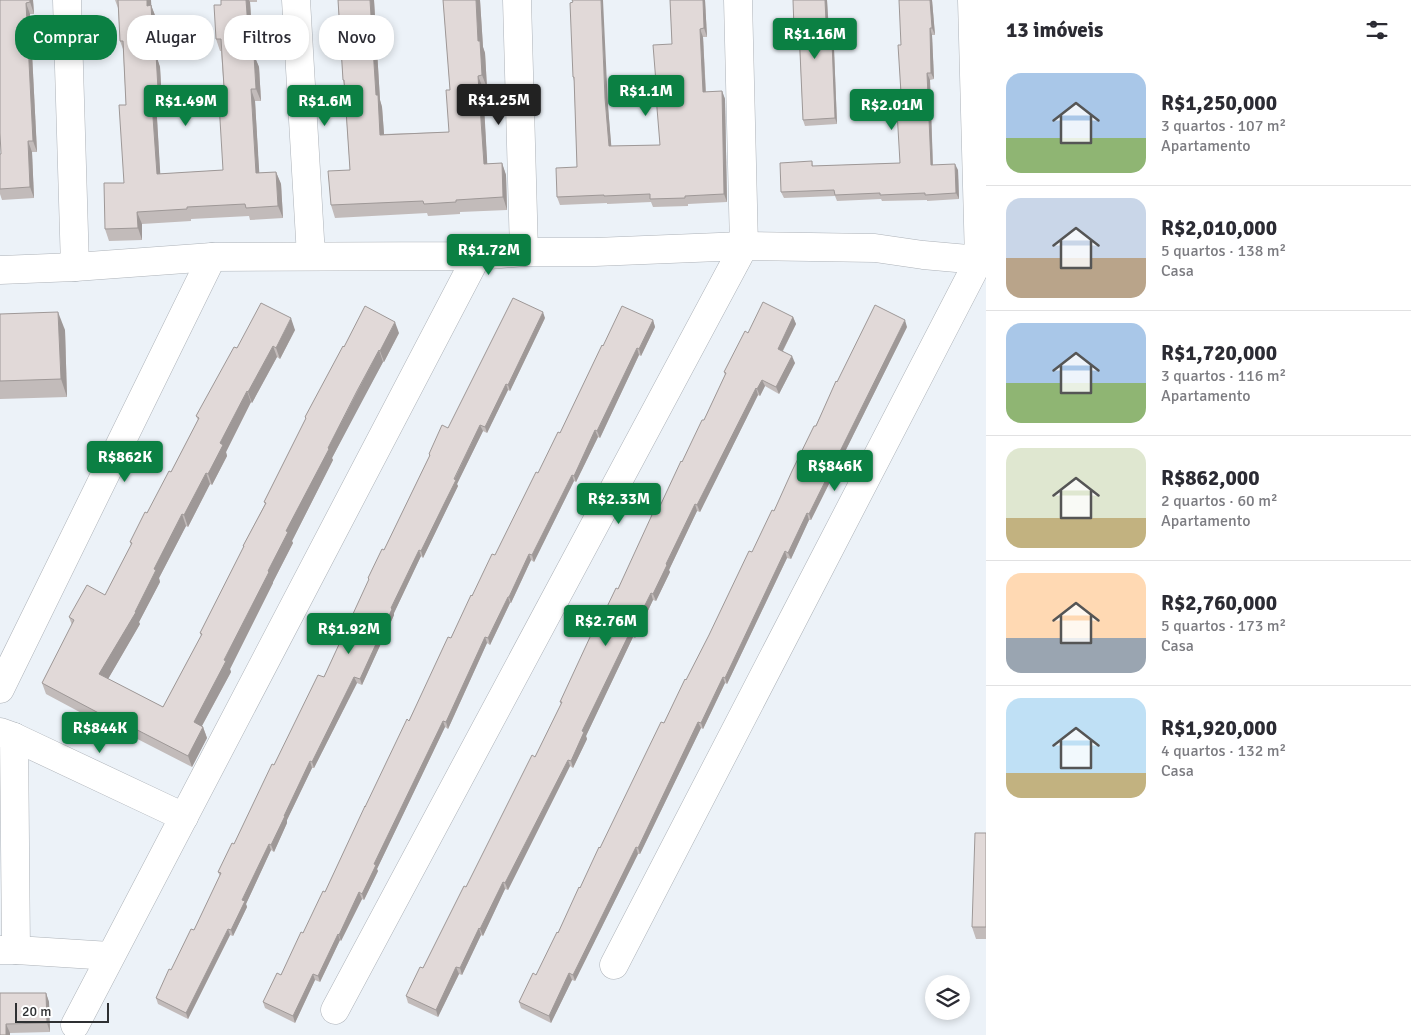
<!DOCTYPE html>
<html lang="pt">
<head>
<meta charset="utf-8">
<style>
	:root { --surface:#fff; --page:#f2f2f3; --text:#2b2b33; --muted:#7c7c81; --line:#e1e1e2; --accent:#0b8043 }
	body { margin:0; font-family:Signika,sans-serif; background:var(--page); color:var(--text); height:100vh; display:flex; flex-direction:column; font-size:19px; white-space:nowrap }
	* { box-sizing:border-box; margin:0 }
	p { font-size:16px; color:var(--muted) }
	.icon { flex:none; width:28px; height:28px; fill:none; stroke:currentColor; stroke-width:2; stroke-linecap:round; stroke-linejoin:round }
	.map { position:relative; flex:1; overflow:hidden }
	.details { display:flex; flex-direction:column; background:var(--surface); width:425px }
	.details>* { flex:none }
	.banner { position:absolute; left:15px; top:15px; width:475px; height:45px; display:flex; gap:10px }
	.buttons { position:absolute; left:925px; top:975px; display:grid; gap:10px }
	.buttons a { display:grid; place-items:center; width:45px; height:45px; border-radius:50%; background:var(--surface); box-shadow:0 2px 8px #0003; font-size:25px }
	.scale { position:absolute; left:15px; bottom:12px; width:94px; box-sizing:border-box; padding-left:5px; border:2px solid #2e3032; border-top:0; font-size:14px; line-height:18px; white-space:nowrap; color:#2e3032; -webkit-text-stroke:4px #fff; paint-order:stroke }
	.price { position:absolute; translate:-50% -42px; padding:0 11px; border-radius:5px; background:var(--accent); color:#fff; font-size:16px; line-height:32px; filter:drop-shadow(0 1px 2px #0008) }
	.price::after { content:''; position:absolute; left:50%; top:30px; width:15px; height:11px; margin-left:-8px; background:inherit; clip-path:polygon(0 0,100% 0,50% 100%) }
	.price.selected { background:#222; color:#fff }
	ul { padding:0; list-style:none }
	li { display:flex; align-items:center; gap:15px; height:125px; padding:0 20px }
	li+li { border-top:1px solid var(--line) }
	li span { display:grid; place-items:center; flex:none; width:140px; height:100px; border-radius:15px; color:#555 }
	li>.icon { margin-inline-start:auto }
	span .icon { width:60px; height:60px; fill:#fffc; stroke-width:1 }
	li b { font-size:21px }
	h2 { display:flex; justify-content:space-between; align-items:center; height:60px; padding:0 20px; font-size:21px }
	.tag { padding:0 18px; border-radius:20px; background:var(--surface); box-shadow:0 2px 8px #0003; font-size:18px; line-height:45px }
	.tag.selected { background:var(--accent); color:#fff }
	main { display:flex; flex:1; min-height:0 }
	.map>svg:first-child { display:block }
</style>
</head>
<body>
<main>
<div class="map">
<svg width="986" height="1035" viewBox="0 0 986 1035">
	<rect width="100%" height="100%" fill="#ecf2f8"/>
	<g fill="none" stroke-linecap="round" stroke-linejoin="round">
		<!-- street casing -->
		<g stroke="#adb2b8" stroke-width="29">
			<g id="street">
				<path d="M 67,0 L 75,267"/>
				<path d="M 296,0 L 311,256"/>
				<path d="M 517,0 L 524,252"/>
				<path d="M 0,270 L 75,267 L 212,257 L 477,256 L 524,252 L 595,252 L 744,246 L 875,248 L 923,255 L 979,260 L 986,263"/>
				<path d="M 0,689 L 212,257"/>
				<path d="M 0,732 L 14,737 L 184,817"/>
				<path d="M 14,737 L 16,950"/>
				<path d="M 0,950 L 16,950 L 110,956"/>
				<path d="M 614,965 L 979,260 L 972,0"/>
				<path d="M 335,1010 L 744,246 L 738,0"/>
				<path d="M 75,1025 L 477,256"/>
			</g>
		</g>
		<!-- street -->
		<use href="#street" stroke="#fff" stroke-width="28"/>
	</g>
	<!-- wall -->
	<g fill="#c2bbba">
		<path d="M 0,0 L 33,0 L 34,14 L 30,14 L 37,152 L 32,152 L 34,198 L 2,200 L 0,194 L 0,154 L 1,154 Z"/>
		<path d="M 115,0 L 151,0 L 151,5 L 156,18 L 158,61 L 160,67 L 162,101 L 156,101 L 160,174 L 223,170 L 225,103 L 221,51 L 220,51 L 216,39 L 221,5 L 221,0 L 257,0 L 257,2 L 250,2 L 254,55 L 259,67 L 261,101 L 255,101 L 259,173 L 276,172 L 281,184 L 283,218 L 250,220 L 249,216 L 191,219 L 191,221 L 142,224 L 142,240 L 109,241 L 105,229 L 124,183 L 126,105 L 123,49 L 120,41 L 118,8 Z"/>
		<path d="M 338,0 L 374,0 L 380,100 L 382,107 L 384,134 L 449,132 L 450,90 L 443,0 L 480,0 L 483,47 L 485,53 L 487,88 L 483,88 L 487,164 L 502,163 L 506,175 L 507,210 L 460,212 L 460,214 L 428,216 L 427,213 L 335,218 L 331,205 L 350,170 L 344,85 L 343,80 Z"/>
		<path d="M 670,0 L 705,0 L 707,37 L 703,37 L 706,92 L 722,91 L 725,99 L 727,202 L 688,204 L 688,206 L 653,207 L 651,202 L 607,204 L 607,203 L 560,205 L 557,197 L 577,167 L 574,81 L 573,77 L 573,2 L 608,106 L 611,146 L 660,145 L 657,95 L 672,44 Z"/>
		<path d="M 827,0 L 829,43 L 832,42 L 834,49 L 837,124 L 805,126 L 803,120 L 799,36 L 797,36 L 794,29 Z"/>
		<path d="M 932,0 L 935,35 L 932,35 L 934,79 L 930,80 L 933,165 L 958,170 L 959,199 L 927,201 L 927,200 L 882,201 L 881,199 L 837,201 L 835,196 L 784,198 L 781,192 L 812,161 L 813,166 L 900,163 L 901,45 Z"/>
		<path d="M 0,314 L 65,330 L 67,397 L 0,399 Z"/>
		<path d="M 793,317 L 796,324 L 783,351 L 795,363 L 779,394 L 765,386 L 760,396 L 758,395 L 700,512 L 697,511 L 669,570 L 670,572 L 656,601 L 653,600 L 635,638 L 633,637 L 586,736 L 587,739 L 573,768 L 570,766 L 508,890 L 505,889 L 483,936 L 481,935 L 462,975 L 459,974 L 438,1017 L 408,1003 L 406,996 L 423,968 L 535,757 L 561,704 L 560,702 L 593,636 L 618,589 L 660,506 L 704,420 L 725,375 L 724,372 L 748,333 Z"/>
		<path d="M 545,318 L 510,391 L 508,390 L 487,433 L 483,431 L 457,484 L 458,486 L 448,506 L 423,558 L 421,556 L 394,613 L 394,615 L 362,685 L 357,683 L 314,768 L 312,768 L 287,820 L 287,823 L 274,852 L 271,850 L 246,904 L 247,907 L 233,936 L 230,935 L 188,1019 L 158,1004 L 156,998 L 194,930 L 220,876 L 218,872 L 234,844 L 274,765 L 324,677 L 369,581 L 368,578 L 384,550 L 429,457 L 429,454 L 448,428 Z"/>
		<path d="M 653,320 L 655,327 L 641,356 L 639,355 L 600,438 L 598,437 L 576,482 L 574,481 L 534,562 L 531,560 L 511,603 L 510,603 L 490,645 L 487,643 L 448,729 L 445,727 L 377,869 L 378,871 L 364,900 L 362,899 L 341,941 L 340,940 L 320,982 L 315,980 L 295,1023 L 265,1008 L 263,1002 L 281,975 L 325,892 L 365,807 L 472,596 L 495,555 L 560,433 L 603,346 Z"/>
		<path d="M 907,327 L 811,520 L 809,520 L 791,559 L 787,558 L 727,684 L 725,683 L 703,729 L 701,728 L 640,854 L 638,854 L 575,981 L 572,980 L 551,1023 L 521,1008 L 519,1002 L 536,975 L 558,933 L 580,888 L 664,723 L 774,511 L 837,382 Z"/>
		<path d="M 295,330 L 280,359 L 277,357 L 252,403 L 251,402 L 226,452 L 227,456 L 212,485 L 210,484 L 188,527 L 186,526 L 159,578 L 160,582 L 139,622 L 140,624 L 108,679 L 163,707 L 201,636 L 200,633 L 244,547 L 243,546 L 265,504 L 264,502 L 306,419 L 305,417 L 344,347 L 399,333 L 384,362 L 383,362 L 361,402 L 332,458 L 333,460 L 292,541 L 293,543 L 273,582 L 273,583 L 230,669 L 231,672 L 202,726 L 203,727 L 207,738 L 192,767 L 116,728 L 115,731 L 46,694 L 42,683 L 72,625 L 69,617 L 105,595 L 131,545 L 130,542 L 171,472 L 198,420 L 196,416 L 237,348 Z"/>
		<path d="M 986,833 L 986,939 L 976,939 L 972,927 Z"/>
		<path d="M 1,993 L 46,993 L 49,1002 L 50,1032 L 10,1033 L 10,1035 L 0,1035 Z"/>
	</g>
	<!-- shaded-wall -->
	<g fill="#9e9897">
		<path d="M 30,0 L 33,0 L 34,14 L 30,2 Z"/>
		<path d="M 147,0 L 151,0 L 152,18 L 147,6 Z"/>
		<path d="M 246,0 L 249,0 L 250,2 L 254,67 L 250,55 Z"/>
		<path d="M 370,0 L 374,0 L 380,100 L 382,107 L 385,147 L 380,135 L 376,95 Z"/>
		<path d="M 476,0 L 480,0 L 483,47 L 485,53 L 487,88 L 482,75 L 478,41 Z"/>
		<path d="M 601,0 L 603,0 L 608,106 L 612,154 L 609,146 L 605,98 Z"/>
		<path d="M 703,0 L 705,0 L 707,37 L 704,28 Z"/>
		<path d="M 825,0 L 827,0 L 830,49 L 827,43 Z"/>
		<path d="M 930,0 L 932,0 L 935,35 L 932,28 Z"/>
		<path d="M 26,3 L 30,14 L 37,152 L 33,141 Z"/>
		<path d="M 151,5 L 156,18 L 158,61 L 160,67 L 162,101 L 158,89 L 154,54 Z"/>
		<path d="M 930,28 L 932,35 L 934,79 L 931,73 Z"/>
		<path d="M 700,29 L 703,37 L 706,100 L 703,92 Z"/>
		<path d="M 832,42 L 834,49 L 837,124 L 835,118 Z"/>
		<path d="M 254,55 L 259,67 L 261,101 L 256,89 Z"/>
		<path d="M 927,73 L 930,80 L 933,172 L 931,165 Z"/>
		<path d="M 478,76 L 483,88 L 488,176 L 484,164 Z"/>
		<path d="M 151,89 L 156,101 L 161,186 L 157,174 Z"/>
		<path d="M 251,89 L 255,101 L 260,185 L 256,173 Z"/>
		<path d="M 722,91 L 725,99 L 727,202 L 724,194 Z"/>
		<path d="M 28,141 L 32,152 L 34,198 L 30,187 Z"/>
		<path d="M 502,163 L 506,175 L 507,210 L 503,197 Z"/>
		<path d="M 955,164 L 958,170 L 959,199 L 956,193 Z"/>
		<path d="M 276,172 L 281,184 L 283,218 L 278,206 Z"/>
		<path d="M 137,212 L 142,224 L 142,240 L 138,228 Z"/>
		<path d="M 58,312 L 65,330 L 67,397 L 61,379 Z"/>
		<path d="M 543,312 L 545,318 L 510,391 L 508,385 Z"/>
		<path d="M 793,317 L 796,324 L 780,356 L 778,349 Z"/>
		<path d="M 291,318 L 295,330 L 280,359 L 276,348 Z"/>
		<path d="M 653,320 L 655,327 L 641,356 L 639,349 Z"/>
		<path d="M 905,320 L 907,327 L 811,520 L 809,514 Z"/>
		<path d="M 395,322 L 399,333 L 384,362 L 380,351 Z"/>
		<path d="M 273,346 L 277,357 L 252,403 L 248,392 Z"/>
		<path d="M 637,348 L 639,355 L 600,438 L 597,431 Z"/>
		<path d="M 379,350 L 383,362 L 332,458 L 333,460 L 292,541 L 293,543 L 273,582 L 273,583 L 230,669 L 231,672 L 198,733 L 194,722 L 268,571 L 286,531 L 328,448 Z"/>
		<path d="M 792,356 L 795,363 L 779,394 L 776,387 Z"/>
		<path d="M 762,380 L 765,386 L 760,396 L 757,389 Z"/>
		<path d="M 506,384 L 508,390 L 487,433 L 485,427 Z"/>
		<path d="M 756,388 L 758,395 L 700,512 L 697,505 Z"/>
		<path d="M 247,391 L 251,402 L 226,452 L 227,456 L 212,485 L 208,474 L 220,443 Z"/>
		<path d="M 480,425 L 483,431 L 457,484 L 458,486 L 423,558 L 421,551 Z"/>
		<path d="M 595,430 L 598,437 L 576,482 L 574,476 Z"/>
		<path d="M 206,473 L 210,484 L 188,527 L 184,515 Z"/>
		<path d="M 572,475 L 574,481 L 534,562 L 532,555 Z"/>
		<path d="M 695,504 L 697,511 L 669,570 L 670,572 L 656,601 L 653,594 L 666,564 Z"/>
		<path d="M 807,513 L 809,520 L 791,559 L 788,553 Z"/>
		<path d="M 182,514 L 186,526 L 159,578 L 160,582 L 139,622 L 140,624 L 104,686 L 99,674 Z"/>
		<path d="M 419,550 L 421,556 L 394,613 L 394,615 L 362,685 L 360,679 L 391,608 Z"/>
		<path d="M 785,551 L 787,558 L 727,684 L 725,678 Z"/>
		<path d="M 529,554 L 531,560 L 511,603 L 509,597 Z"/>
		<path d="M 651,593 L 653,600 L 635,638 L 632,631 Z"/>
		<path d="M 508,597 L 510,603 L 490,645 L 488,638 Z"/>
		<path d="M 631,630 L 633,637 L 586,736 L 587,739 L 573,768 L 571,761 L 582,731 Z"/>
		<path d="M 485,637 L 487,643 L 448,729 L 446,722 Z"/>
		<path d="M 354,677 L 357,683 L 314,768 L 312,762 Z"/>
		<path d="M 723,677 L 725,683 L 703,729 L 701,723 Z"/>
		<path d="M 112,717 L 116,728 L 115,731 L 110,719 Z"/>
		<path d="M 443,721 L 445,727 L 377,869 L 378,871 L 364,900 L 362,894 L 374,864 Z"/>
		<path d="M 698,722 L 701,728 L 640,854 L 638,848 Z"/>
		<path d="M 203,727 L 207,738 L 192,767 L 188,756 Z"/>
		<path d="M 568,760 L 570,766 L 508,890 L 505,883 Z"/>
		<path d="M 310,761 L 312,768 L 287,820 L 287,823 L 274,852 L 271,845 L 284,816 Z"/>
		<path d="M 269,844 L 271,850 L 246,904 L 247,907 L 233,936 L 231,930 L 242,900 Z"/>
		<path d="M 636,847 L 638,854 L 575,981 L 573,975 Z"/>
		<path d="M 503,882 L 505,889 L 483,936 L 480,929 Z"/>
		<path d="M 359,892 L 362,899 L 341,941 L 339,935 Z"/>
		<path d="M 479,928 L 481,935 L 462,975 L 460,968 Z"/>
		<path d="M 228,929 L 230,935 L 188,1019 L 186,1013 Z"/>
		<path d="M 338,934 L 340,940 L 320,982 L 318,976 Z"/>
		<path d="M 456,967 L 459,974 L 438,1017 L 436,1010 Z"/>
		<path d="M 569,973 L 572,980 L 551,1023 L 549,1016 Z"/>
		<path d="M 313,974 L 315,980 L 295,1023 L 293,1016 Z"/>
		<path d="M 46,993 L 49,1002 L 50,1032 L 47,1023 Z"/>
		<path d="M 6,1024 L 10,1033 L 10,1035 L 6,1035 Z"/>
	</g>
	<!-- building -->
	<g fill="#e1d9d8" stroke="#9e9897">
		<path d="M 0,0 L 30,0 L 30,2 L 26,3 L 33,141 L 28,141 L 30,187 L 0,189 L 0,154 L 1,154 L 0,133 Z"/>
		<path d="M 118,0 L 147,0 L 147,6 L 151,5 L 154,54 L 156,54 L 158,89 L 151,89 L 157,174 L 223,170 L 219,103 L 225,103 L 221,39 L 216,39 L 214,5 L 221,5 L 221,0 L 246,0 L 250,55 L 254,55 L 256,89 L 251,89 L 256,173 L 276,172 L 278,206 L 246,208 L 245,204 L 187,207 L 187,209 L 137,212 L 138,228 L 105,229 L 104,183 L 124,183 L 119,105 L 126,105 L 123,41 L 120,41 Z"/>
		<path d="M 338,0 L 370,0 L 376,95 L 378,95 L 380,135 L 449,132 L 446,90 L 450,90 L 443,0 L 476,0 L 478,41 L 480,41 L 482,75 L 478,76 L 484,164 L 502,163 L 503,197 L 456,200 L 456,202 L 424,204 L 423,201 L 331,205 L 328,171 L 350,170 L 344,80 L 343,80 Z"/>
		<path d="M 572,0 L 601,0 L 605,98 L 609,146 L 660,145 L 656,96 L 657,95 L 653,45 L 672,44 L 670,0 L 703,0 L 704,28 L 700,29 L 703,92 L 722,91 L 724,194 L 685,196 L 685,198 L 650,199 L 650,194 L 604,196 L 604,195 L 557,197 L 556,168 L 577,167 L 574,77 L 573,77 L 570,3 L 573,2 Z"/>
		<path d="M 793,0 L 825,0 L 827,43 L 832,42 L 835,118 L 803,120 L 799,29 L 794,29 Z"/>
		<path d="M 899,0 L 930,0 L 932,28 L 930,28 L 931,73 L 927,73 L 931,165 L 955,164 L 956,193 L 925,195 L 925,193 L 880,195 L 880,193 L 835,195 L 834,190 L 781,192 L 780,163 L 812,161 L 812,166 L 900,163 L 896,94 L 901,93 L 898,45 L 901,45 Z"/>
		<path d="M 513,298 L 543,312 L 508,385 L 506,384 L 485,427 L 480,425 L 454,479 L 456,480 L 446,500 L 421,551 L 419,550 L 391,608 L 392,609 L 360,679 L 354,677 L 312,762 L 310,761 L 284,816 L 285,816 L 271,845 L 269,844 L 242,900 L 245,901 L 231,930 L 228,929 L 186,1013 L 156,998 L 169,969 L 171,970 L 191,929 L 194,930 L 221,873 L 218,872 L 232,843 L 234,844 L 272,764 L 274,765 L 318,675 L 324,677 L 369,579 L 368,578 L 382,549 L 384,550 L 430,455 L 429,454 L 442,425 L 448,428 Z"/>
		<path d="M 763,302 L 793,317 L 778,349 L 792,356 L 776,387 L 762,380 L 757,389 L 756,388 L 697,505 L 695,504 L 666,564 L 667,565 L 653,594 L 651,593 L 632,631 L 631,630 L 582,731 L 584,732 L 571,761 L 568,760 L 505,883 L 503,882 L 480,929 L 479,928 L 460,968 L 456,967 L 436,1010 L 406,996 L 420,967 L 423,968 L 464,886 L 466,887 L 532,755 L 535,757 L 562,702 L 560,702 L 591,635 L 593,636 L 616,588 L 618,589 L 657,504 L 660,506 L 681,461 L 682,462 L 702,420 L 704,420 L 726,373 L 724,372 L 745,331 L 748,333 Z"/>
		<path d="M 261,303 L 291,318 L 276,348 L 273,346 L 248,392 L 247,391 L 220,443 L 223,445 L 208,474 L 206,473 L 184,515 L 182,514 L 154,569 L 156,570 L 135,612 L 136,612 L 99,674 L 163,707 L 202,634 L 200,633 L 244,546 L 243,546 L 266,503 L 264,502 L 306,418 L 305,417 L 343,346 L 344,347 L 365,306 L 395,322 L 380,351 L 379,350 L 357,391 L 328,448 L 329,449 L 286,531 L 288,532 L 268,571 L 269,572 L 224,660 L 226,661 L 194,722 L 203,727 L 188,756 L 112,717 L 110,719 L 42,683 L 74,620 L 69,617 L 87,585 L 105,595 L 132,543 L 130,542 L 145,512 L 147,513 L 169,471 L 171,472 L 199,418 L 196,416 L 234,347 L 237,348 Z"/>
		<path d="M 875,305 L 905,320 L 809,514 L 807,513 L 788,553 L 785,551 L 725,678 L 723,677 L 701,723 L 698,722 L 638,848 L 636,847 L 573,975 L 569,973 L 549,1016 L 519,1002 L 533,973 L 536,975 L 557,932 L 558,933 L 579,887 L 580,888 L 599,847 L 600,848 L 661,722 L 664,723 L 685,679 L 686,680 L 709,635 L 749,551 L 752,552 L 772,510 L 774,511 L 792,471 L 814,426 L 816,426 L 836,381 L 837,382 Z"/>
		<path d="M 622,306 L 653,320 L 639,349 L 637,348 L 597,431 L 595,430 L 574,476 L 572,475 L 532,555 L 529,554 L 509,597 L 508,597 L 488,638 L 485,637 L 446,722 L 443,721 L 374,864 L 376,865 L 362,894 L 359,892 L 339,935 L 338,934 L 318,976 L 313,974 L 293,1016 L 263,1002 L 277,973 L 281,975 L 301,932 L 303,933 L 323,891 L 325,892 L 365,806 L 365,807 L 407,719 L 409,721 L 448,637 L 451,638 L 471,595 L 472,596 L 492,554 L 495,555 L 536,472 L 538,473 L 558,432 L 560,433 L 602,345 L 603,346 Z"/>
		<path d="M 58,312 L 61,379 L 0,381 L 0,314 Z"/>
		<path d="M 975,833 L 986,833 L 986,927 L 972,927 Z"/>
		<path d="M 0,993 L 46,993 L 47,1023 L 6,1024 L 6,1035 L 0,1035 Z"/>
	</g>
</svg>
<div class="buttons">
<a><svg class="icon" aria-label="layers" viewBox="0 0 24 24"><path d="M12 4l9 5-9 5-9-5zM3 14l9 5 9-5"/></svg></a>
</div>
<div class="scale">20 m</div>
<b class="price" style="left:815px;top:60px">R$1.16M</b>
<b class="price" style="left:646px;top:117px">R$1.1M</b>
<b class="price selected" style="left:499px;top:126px">R$1.25M</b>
<b class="price" style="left:186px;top:127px">R$1.49M</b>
<b class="price" style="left:325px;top:127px">R$1.6M</b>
<b class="price" style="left:892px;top:131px">R$2.01M</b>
<b class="price" style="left:489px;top:276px">R$1.72M</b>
<b class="price" style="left:125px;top:483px">R$862K</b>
<b class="price" style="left:835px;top:492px">R$846K</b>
<b class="price" style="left:619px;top:525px">R$2.33M</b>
<b class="price" style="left:606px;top:647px">R$2.76M</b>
<b class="price" style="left:349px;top:655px">R$1.92M</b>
<b class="price" style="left:100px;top:754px">R$844K</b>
<div class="banner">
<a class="tag selected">Comprar</a>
<a class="tag">Alugar</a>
<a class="tag">Filtros</a>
<a class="tag">Novo</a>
</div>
</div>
<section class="details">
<h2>13 imóveis<svg class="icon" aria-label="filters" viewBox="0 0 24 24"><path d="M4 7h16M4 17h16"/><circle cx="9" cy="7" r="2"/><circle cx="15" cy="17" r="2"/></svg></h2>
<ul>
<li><span style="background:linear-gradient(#a9c7e8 65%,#8fb573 0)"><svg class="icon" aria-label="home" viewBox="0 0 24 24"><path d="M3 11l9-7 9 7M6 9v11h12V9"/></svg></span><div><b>R$1,250,000</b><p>3 quartos · 107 m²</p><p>Apartamento</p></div></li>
<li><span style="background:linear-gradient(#c9d6e8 60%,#b9a48a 0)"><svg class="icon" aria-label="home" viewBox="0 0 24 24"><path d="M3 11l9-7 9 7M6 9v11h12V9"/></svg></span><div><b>R$2,010,000</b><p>5 quartos · 138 m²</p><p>Casa</p></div></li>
<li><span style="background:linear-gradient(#a9c7e8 60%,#8fb573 0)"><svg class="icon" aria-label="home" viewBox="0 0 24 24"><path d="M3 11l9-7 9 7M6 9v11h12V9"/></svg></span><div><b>R$1,720,000</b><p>3 quartos · 116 m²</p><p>Apartamento</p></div></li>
<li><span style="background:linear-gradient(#dfe7d0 70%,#c2b280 0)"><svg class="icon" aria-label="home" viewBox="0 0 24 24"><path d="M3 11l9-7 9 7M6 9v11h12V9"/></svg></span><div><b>R$862,000</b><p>2 quartos · 60 m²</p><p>Apartamento</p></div></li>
<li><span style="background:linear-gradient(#ffd9b3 65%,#9aa5b1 0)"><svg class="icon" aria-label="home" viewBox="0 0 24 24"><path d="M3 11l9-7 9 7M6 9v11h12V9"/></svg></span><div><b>R$2,760,000</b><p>5 quartos · 173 m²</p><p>Casa</p></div></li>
<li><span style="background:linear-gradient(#bfe0f5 75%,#c2b280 0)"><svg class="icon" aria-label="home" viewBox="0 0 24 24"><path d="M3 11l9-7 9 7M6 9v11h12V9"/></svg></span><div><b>R$1,920,000</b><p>4 quartos · 132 m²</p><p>Casa</p></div></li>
</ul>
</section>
</main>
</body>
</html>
